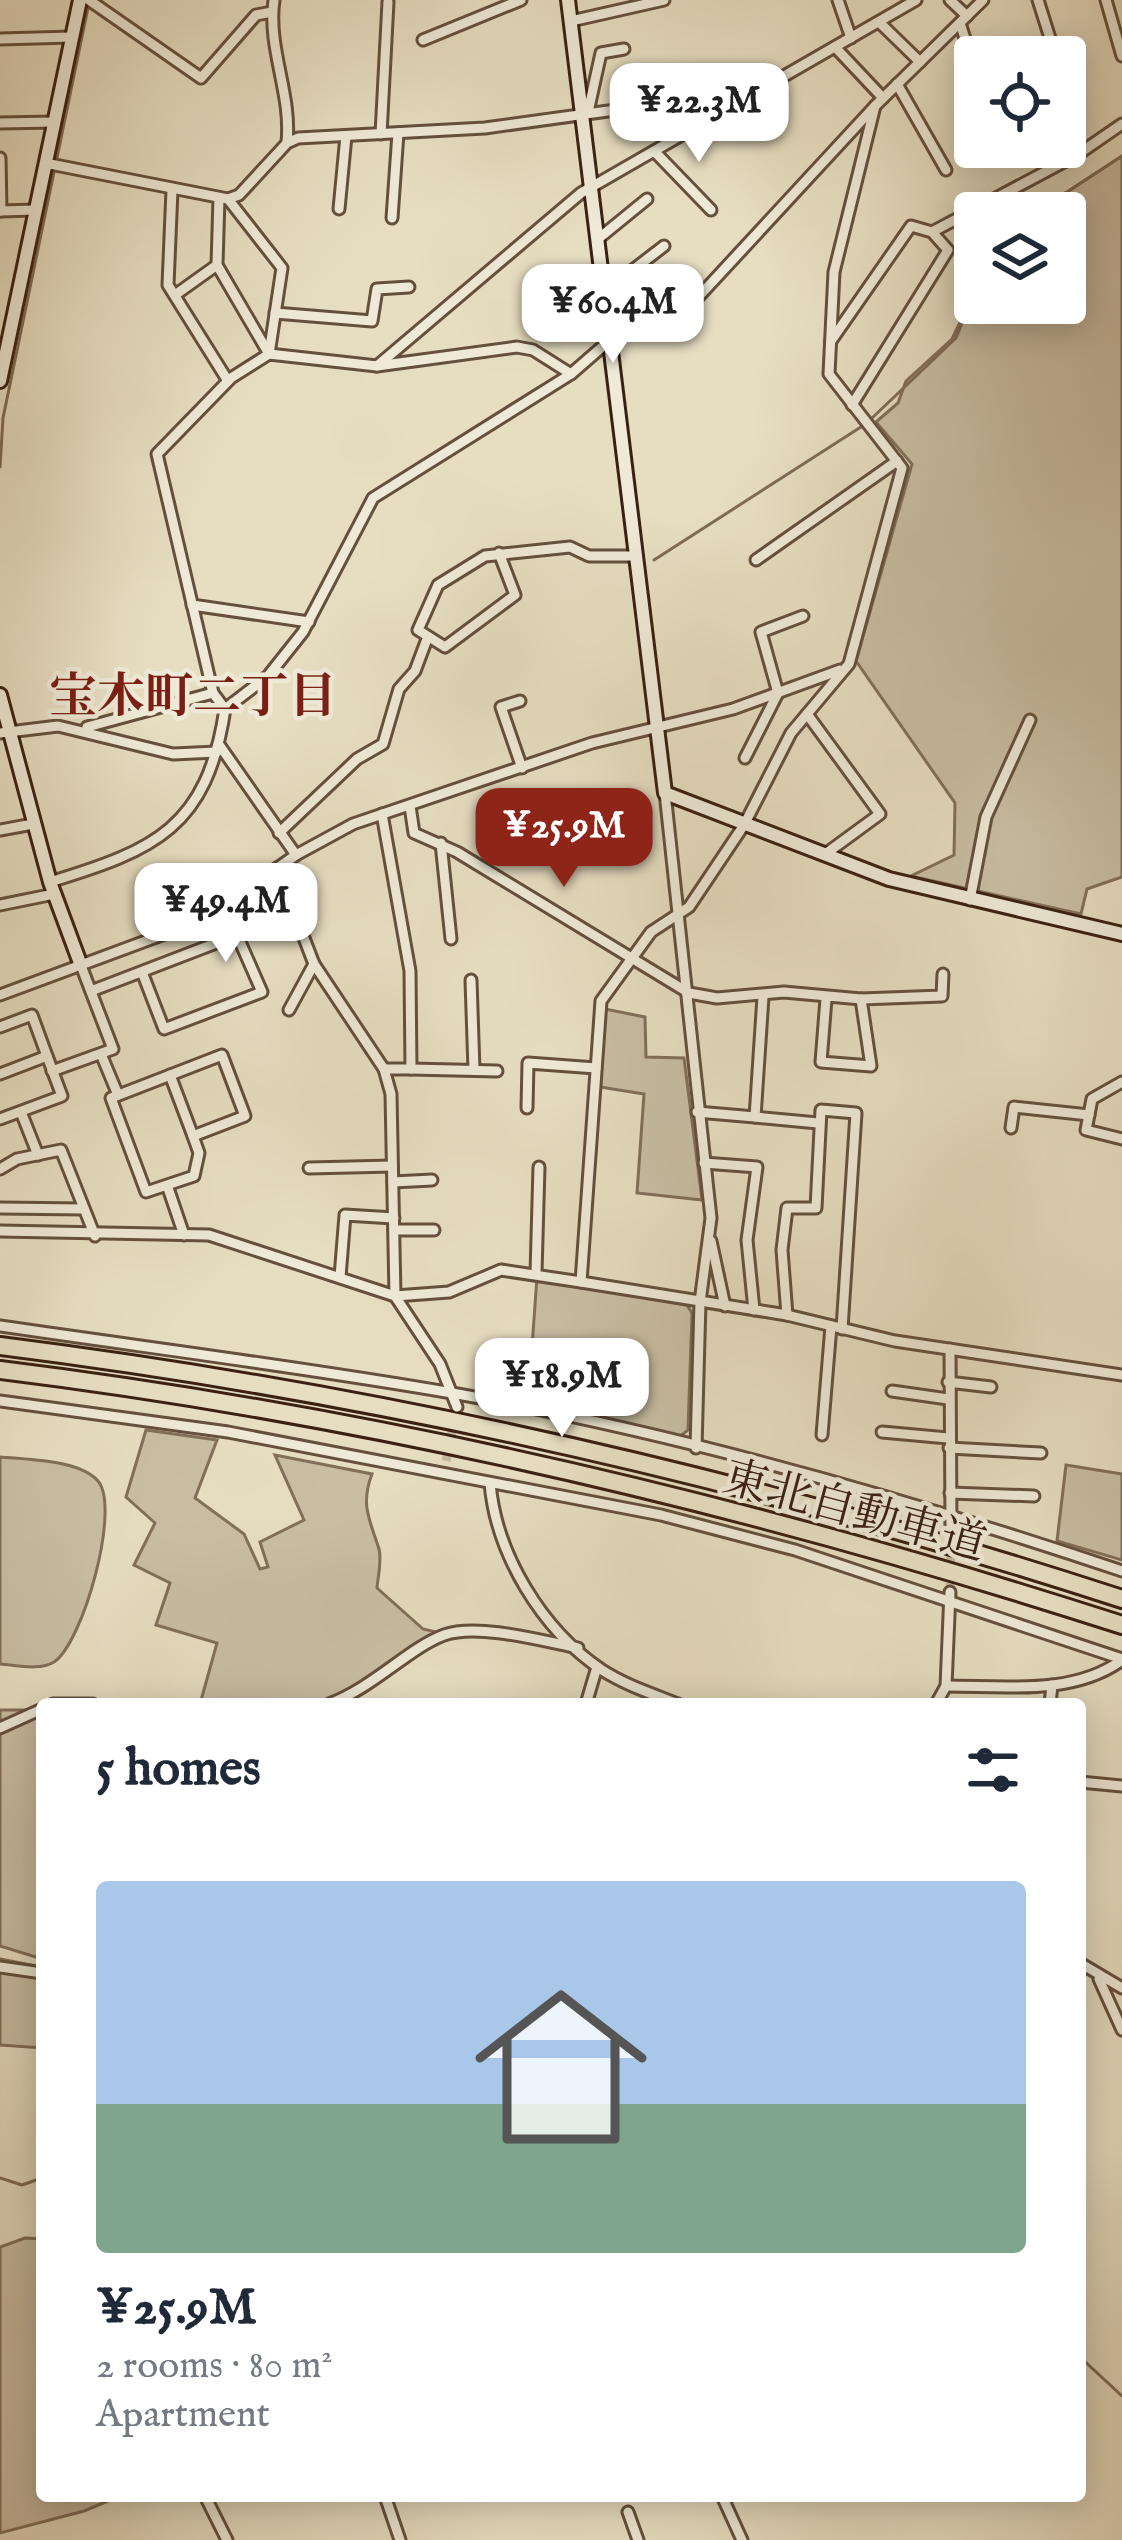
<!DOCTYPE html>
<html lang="en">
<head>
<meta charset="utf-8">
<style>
	:root { --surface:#fff; --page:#f2f2f3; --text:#1f2937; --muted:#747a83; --accent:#8f2418 }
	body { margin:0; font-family:"IM FELL English","Noto Serif JP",serif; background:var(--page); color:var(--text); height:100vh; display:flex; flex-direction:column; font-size:45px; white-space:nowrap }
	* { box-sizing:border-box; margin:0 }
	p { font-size:39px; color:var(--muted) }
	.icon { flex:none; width:66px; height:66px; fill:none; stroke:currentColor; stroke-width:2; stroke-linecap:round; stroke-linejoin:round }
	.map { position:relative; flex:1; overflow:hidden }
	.panel { position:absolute; left:36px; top:1698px; width:1050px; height:804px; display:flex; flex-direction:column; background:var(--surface); border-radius:12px; box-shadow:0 6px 30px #0003 }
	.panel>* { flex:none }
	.controls { position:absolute; left:954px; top:36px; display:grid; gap:24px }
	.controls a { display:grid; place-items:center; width:132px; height:132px; border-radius:12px; background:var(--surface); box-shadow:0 6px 30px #0003; font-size:60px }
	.price { position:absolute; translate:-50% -102px; padding:0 27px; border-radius:24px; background:#fff; color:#222; font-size:39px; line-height:78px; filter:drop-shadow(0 3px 6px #0008) }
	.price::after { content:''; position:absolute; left:50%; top:72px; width:36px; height:27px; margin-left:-18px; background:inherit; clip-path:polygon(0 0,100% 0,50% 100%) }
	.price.active { background:var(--accent); color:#fff }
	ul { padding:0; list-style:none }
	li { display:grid; align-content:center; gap:24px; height:636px; padding:0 60px }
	li span { display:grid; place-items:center; height:372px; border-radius:12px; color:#555 }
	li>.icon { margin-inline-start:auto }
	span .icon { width:216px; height:216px; fill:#fffc; stroke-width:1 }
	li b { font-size:51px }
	h2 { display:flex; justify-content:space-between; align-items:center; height:144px; padding:0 60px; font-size:51px }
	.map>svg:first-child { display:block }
</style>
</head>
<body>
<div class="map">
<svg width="1122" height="2540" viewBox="0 0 1122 2540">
	<rect width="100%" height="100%" fill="#e7dec2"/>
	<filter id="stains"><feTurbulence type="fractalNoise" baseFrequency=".00167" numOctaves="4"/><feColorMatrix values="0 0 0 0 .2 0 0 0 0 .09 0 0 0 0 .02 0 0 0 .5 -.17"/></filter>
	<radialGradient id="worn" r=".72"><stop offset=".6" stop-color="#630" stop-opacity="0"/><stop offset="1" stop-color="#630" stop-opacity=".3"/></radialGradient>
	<!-- green -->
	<g fill="#c9bea4" stroke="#816f5a" stroke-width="3">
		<path d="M 1122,156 L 1122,877 L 1087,889 L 1081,914 L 911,876 L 954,855 L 955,803 L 856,661 L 912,464 L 876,422 L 898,403 L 906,381 L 952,339 L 975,291 L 975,303 L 1065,303 L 1065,213 L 1021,213 L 1067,192 Z"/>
		<path d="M 605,1009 L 645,1017 L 646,1057 L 684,1058 L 702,1200 L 637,1193 L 644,1094 L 600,1087 Z"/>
		<path d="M 537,1277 L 687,1305 L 692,1313 L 688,1430 L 678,1438 L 558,1407 L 558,1353 L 532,1347 Z"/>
		<path d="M 146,1430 L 217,1440 L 195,1498 L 244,1534 L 260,1569 L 268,1567 L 260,1542 L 304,1520 L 275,1455 L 372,1474 C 360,1505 370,1520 379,1549 C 382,1560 378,1576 377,1588 L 423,1629 L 440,1633 L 352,1696 L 327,1704 L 200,1704 L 217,1643 L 156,1625 L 170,1583 L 134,1565 L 155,1523 L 126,1497 Z"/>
		<path d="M 0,1457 C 25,1459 80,1460 98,1481 C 121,1508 83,1643 54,1662 C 40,1671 16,1665 0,1664 Z"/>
		<path d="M 1066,1465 L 1122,1474 L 1122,1560 L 1057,1541 Z"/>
		<path d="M 0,1710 L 42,1710 L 42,1959 L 0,1946 Z"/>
		<path d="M 0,1959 L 42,1967 L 42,2048 L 0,2045 Z"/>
		<path d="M 25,2238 L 42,2239 L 42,2496 L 120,2496 L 84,2511 L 0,2533 L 0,2247 Z"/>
	</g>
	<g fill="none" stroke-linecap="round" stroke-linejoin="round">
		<!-- stream -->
		<g stroke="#7e6b57" stroke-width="3">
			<path d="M 1021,213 L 1067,192 L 1122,156"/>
			<path d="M 871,419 L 956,338 L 975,291"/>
			<path d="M 0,467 L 3,418 L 89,3"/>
			<path d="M 654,560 L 864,425"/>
			<path d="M 0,2178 L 22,2185 L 42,2178"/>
			<path d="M 1080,2357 L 1122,2396"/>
		</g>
		<!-- street-tunnel -->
		<g stroke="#c4b89f" stroke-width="9" stroke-dasharray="9 4.5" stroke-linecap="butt">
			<path d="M 446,1461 L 457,1407"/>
			<path d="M 950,1592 L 951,1527"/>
		</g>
		<!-- street casing -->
		<g stroke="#64503d" stroke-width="15">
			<g id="street">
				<path d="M 89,0 L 201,78 L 256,15 L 272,12"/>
				<path d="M 274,0 C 267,48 292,94 287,142"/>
				<path d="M 838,0 L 851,38"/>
				<path d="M 950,0 L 967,16"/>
				<path d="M 1038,0 L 1056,57"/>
				<path d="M 1106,0 L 1122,56"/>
				<path d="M 571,21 L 664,0"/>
				<path d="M 879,22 L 920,62"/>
				<path d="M 960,23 L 975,70"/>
				<path d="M 0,39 L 72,37"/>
				<path d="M 423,40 L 521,0"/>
				<path d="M 835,47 L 883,98"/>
				<path d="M 897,84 L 946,170"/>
				<path d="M 1065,86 L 1076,120"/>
				<path d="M 875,106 L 834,272 L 829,374 L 902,468 L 849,664 L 791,733 L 744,825 L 689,907 L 651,932 L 601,1001 L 581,1282 L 787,1315 L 895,1341 L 1122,1375"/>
				<path d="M 588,112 L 601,53 L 624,49"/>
				<path d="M 0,123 L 54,122"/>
				<path d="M 381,134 L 388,2"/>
				<path d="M 655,152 L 711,210"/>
				<path d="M 0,158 L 1,211"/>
				<path d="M 45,163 L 228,199 L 239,195 L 287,143 L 298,138 L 485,128 L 753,91"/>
				<path d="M 172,190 L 168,285 L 228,381"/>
				<path d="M 219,198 L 217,265 L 269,354"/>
				<path d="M 228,199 L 282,268 L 269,354"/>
				<path d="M 339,209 L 346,136"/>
				<path d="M 0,211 L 35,210"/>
				<path d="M 392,218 L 398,133"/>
				<path d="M 932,232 L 1077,155 L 1122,124"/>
				<path d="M 598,239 L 647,199"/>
				<path d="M 603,293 L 664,246"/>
				<path d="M 175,295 L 217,265"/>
				<path d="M 275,313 L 372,321 L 377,289 L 409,287"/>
				<path d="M 831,341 L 911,226 L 932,232 L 948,250 L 852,405"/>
				<path d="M 377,366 L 517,347 L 533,350 L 571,374"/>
				<path d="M 499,553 L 515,595 L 445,647 L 418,630 L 438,585 L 485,556 L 570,547 L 589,556 L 635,556"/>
				<path d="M 756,560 L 897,461"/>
				<path d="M 192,605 L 309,622"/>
				<path d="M 213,693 L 157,454 L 231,378 L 269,354 L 377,366 L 581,193 L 916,0"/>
				<path d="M 520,701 L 501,707 L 522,768"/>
				<path d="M 807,714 L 880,814 L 824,855"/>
				<path d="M 87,727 L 213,693 L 225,709"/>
				<path d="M 0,733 L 58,726 L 173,754 L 217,752"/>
				<path d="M 220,746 L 296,855"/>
				<path d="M 745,758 L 778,693 L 761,632 L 803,616"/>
				<path d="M 665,793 L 711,1218 L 700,1302 L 696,1448"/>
				<path d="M 410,806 L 414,833 L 457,852 L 689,993 L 717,998 L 784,992 L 861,999 L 871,1066 L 821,1062 L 826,999"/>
				<path d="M 382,814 L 410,971 L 411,1069 L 384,1069 L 391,1094 L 395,1296 L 440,1364 L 457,1407"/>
				<path d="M 0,830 L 33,824"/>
				<path d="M 279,833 L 357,759 L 383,744 L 399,689 L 415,671 L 427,639"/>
				<path d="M 441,843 L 451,939"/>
				<path d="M 277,868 L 314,964 L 384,1069"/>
				<path d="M 50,882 C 155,850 207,828 225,709 L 268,676 L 303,632 L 373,498 L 571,374 L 656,300 L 691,305 L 875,106 L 983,0"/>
				<path d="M 970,900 L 986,817 L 1030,720"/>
				<path d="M 226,904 L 237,935"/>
				<path d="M 0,905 L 54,894"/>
				<path d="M 471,980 L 474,1070"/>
				<path d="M 91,991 L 237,935 L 262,992 L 164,1029 L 142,972"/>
				<path d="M 0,995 L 205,919 L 296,855 L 353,824 L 592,743 L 733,709 L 840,670"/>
				<path d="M 861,999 L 942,996 L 943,974"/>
				<path d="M 289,1010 L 314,964"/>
				<path d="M 0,1027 L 32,1015 L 47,1056"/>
				<path d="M 101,1054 L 118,1095"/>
				<path d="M 411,1069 L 497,1071"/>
				<path d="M 52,1071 L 113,1049 L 80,963"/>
				<path d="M 0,1074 L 47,1056 L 62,1096 L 0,1119"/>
				<path d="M 170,1075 L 193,1136"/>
				<path d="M 1122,1082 L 1092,1099 L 1086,1130 L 1122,1139"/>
				<path d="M 527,1108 L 528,1063 L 596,1068"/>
				<path d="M 21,1112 L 38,1155"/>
				<path d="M 697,1112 L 755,1117 L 763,997"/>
				<path d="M 755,1117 L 818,1123"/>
				<path d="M 1011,1128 L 1014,1107 L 1089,1115"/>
				<path d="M 704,1163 L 757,1167 L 747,1240 L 754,1310"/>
				<path d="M 309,1168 L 392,1166"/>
				<path d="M 0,1169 L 17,1159 L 61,1150 L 95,1236"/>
				<path d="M 393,1182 L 432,1180"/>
				<path d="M 167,1185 L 194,1176 L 199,1153 L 193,1136 L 245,1116 L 222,1055 L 111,1098 L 146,1192 L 167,1185 L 184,1235"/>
				<path d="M 0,1208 L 84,1209"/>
				<path d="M 394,1230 L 434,1230"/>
				<path d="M 0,1231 L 209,1235 L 395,1296 L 449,1292 L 501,1270 L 581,1282"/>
				<path d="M 711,1241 L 725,1306"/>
				<path d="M 536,1273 L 539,1167"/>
				<path d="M 340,1277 L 345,1215 L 394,1218"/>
				<path d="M 787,1315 L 782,1250 L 787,1208 L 816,1208 L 821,1110 L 856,1113 L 842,1329"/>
				<path d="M 0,1326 C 150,1348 302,1367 452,1393 C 678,1433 905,1498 1122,1571"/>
				<path d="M 950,1349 L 951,1527"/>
				<path d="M 948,1382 L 991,1387"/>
				<path d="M 892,1391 L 948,1399"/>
				<path d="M 0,1401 L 228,1432 L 661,1515 L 795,1550 L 1122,1659"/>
				<path d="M 882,1432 L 948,1438"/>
				<path d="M 822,1435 L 831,1326"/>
				<path d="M 949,1448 L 1041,1453"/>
				<path d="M 490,1483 C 496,1554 542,1630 602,1670 C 625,1685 653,1694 678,1704"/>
				<path d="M 950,1493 L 1034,1496"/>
				<path d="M 946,1686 C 1003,1686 1073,1696 1122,1660"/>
				<path d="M 53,1704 L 93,1704"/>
				<path d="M 329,1704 C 374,1687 409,1648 444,1635 C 478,1623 543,1641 578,1648"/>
				<path d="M 586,1704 L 597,1667"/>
				<path d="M 936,1704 L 946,1686 L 950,1592"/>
				<path d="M 1050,1704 L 1052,1685"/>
				<path d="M 0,1728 L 42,1709"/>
				<path d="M 1080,1782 L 1122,1786"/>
				<path d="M 1080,1963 L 1122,1988"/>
				<path d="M 0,1967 L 42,1973"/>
				<path d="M 1099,1979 L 1122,2030"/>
				<path d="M 205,2496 L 227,2540"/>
				<path d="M 385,2496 L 400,2540"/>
				<path d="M 722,2496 L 742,2540"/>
				<path d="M 628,2512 L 638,2540"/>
			</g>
		</g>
		<!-- secondary casing -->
		<g stroke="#392011" stroke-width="18">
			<g id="secondary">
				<path d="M 568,0 L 665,793 L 889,879 L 1122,934"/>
				<path d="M 0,381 L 80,0"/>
				<path d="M 0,695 L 50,882 L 80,963"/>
			</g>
		</g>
		<!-- highway casing -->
		<g stroke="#392011" stroke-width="22">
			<g id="highway">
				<path d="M 0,1346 C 380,1394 757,1480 1122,1599"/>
				<path d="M 0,1370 C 380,1417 757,1507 1122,1625"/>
			</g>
		</g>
		<!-- street -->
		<use href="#street" stroke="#efead7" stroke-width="9"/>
		<!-- secondary -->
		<use href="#secondary" stroke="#efead7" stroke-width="12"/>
		<!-- highway -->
		<use href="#highway" stroke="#e7dec2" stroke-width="16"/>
	</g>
	<g text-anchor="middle" stroke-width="9" stroke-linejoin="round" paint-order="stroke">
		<!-- street labels -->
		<g font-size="45" fill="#392011" stroke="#efead7">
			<text transform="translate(855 1509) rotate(15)" y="16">東北自動車道</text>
		</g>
		<!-- neighbourhood labels -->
		<g font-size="48" font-weight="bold" fill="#7a1f14" stroke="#efead7">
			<text x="193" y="712">宝木町二丁目</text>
		</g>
	</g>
	<rect width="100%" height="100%" filter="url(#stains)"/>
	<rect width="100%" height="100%" fill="url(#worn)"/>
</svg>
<div class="controls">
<a><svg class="icon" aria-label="locate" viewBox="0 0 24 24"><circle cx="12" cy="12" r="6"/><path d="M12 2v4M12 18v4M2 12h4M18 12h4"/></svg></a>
<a><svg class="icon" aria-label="layers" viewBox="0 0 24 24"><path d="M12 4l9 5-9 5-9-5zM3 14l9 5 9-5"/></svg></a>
</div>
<b class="price" style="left:699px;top:165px">¥22.3M</b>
<b class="price" style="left:613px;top:366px">¥60.4M</b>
<b class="price active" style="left:564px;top:890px">¥25.9M</b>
<b class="price" style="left:226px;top:965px">¥49.4M</b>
<b class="price" style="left:562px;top:1440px">¥18.9M</b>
<section class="panel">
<h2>5 homes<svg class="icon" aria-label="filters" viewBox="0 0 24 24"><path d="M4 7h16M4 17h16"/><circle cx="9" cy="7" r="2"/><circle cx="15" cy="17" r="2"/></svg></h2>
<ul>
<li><span style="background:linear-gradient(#a9c7e8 60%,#7fa58c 0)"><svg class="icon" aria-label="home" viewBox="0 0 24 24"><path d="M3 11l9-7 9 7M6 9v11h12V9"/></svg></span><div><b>¥25.9M</b><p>2 rooms · 80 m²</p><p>Apartment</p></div></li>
</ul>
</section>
</div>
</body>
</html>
